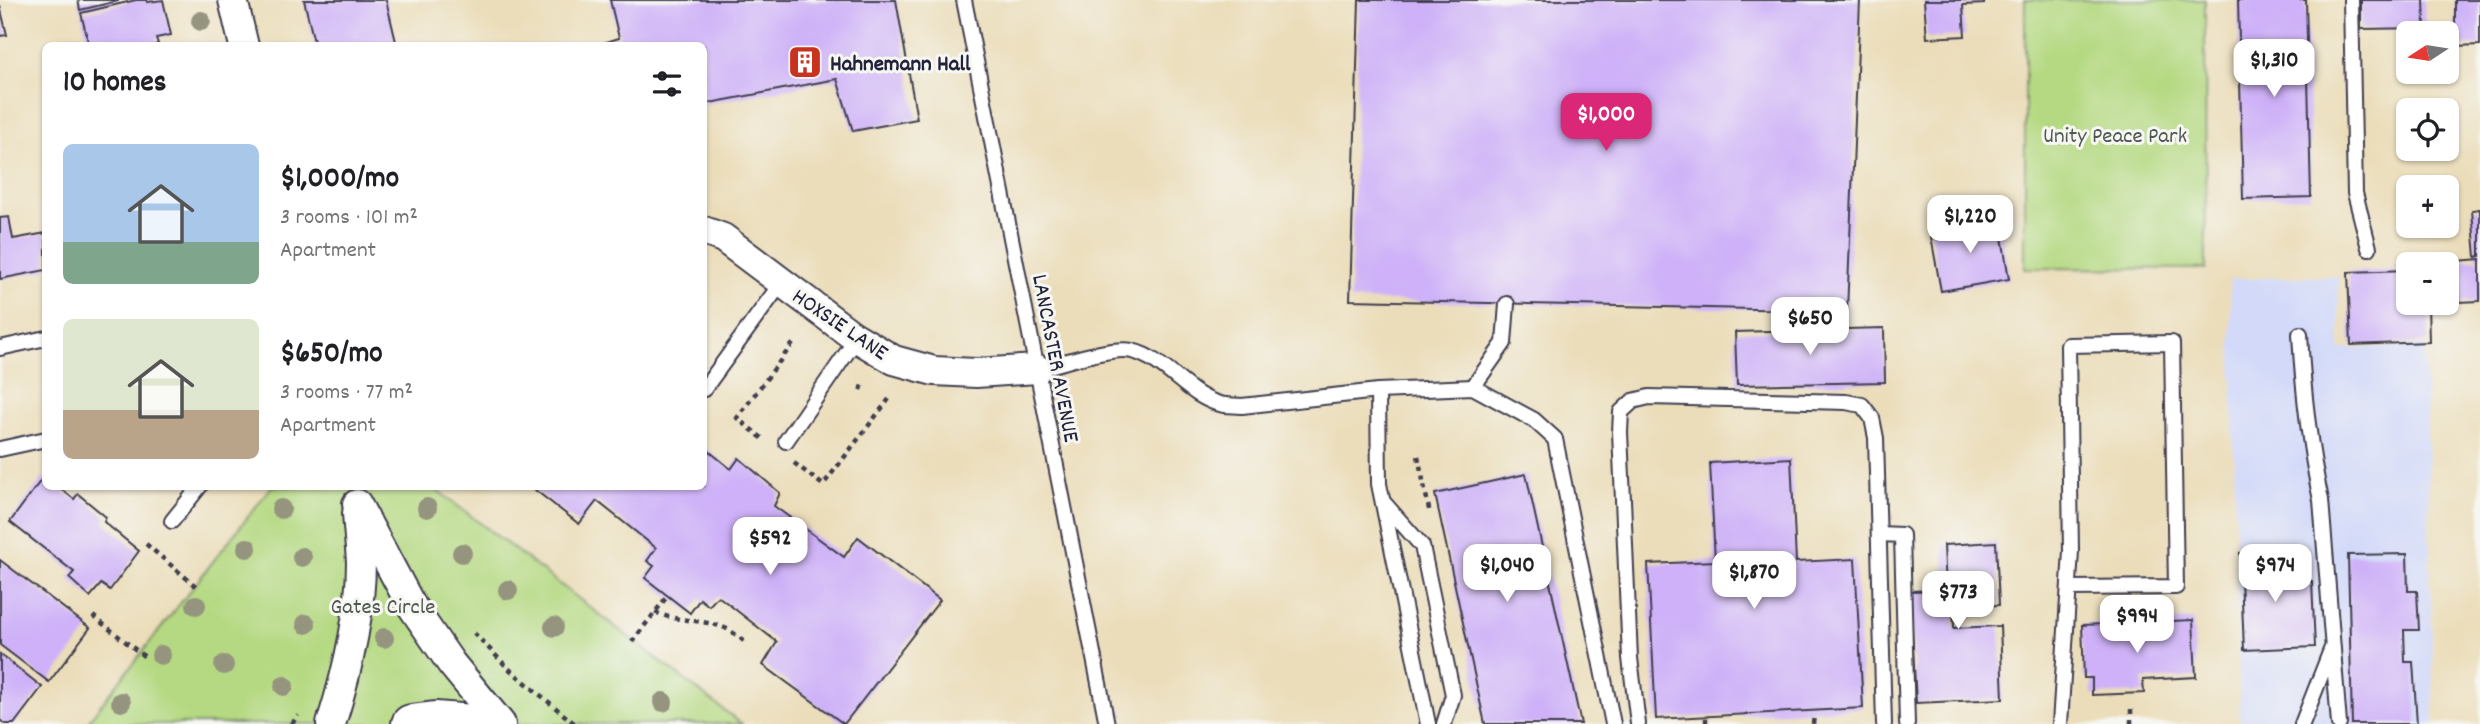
<!DOCTYPE html>
<html lang="en">
<head>
<meta charset="utf-8">
<style>
	:root { --surface:#fff; --page:#f6f6f6; --text:#202124; --muted:#757577; --accent:#db2777 }
	body { margin:0; font-family:Dekko,sans-serif; background:var(--page); color:var(--text); height:100vh; display:flex; flex-direction:column; font-size:26px; white-space:nowrap }
	* { box-sizing:border-box; margin:0 }
	p { font-size:23px; color:var(--muted) }
	.icon { flex:none; width:38px; height:38px; fill:none; stroke:currentColor; stroke-width:2; stroke-linecap:round; stroke-linejoin:round }
	.map { position:relative; flex:1; overflow:hidden }
	.drawer { position:absolute; left:42px; top:42px; width:665px; height:448px; display:flex; flex-direction:column; background:var(--surface); border-radius:10px; box-shadow:0 2px 5px #0004 }
	.drawer>* { flex:none }
	.needle { width:46px; rotate:258deg }
	.tools { position:absolute; left:2396px; top:21px; display:grid; gap:14px }
	.tools a { display:grid; place-items:center; width:63px; height:63px; border-radius:10px; background:var(--surface); box-shadow:0 2px 5px #0004; font-size:35px }
	.price { position:absolute; translate:-50% -60px; padding:0 16px; border-radius:14px; background:#fff; color:#222; font-size:23px; line-height:46px; filter:drop-shadow(0 2px 4px #0008) }
	.price::after { content:''; position:absolute; left:50%; top:42px; width:21px; height:16px; margin-left:-10px; background:inherit; clip-path:polygon(0 0,100% 0,50% 100%) }
	.price.active { background:var(--accent); color:#fff }
	ul { padding:0; list-style:none }
	li { display:flex; align-items:center; gap:21px; height:175px; padding:0 21px }
	li span { display:grid; place-items:center; flex:none; width:196px; height:140px; border-radius:10px; color:#555 }
	li>.icon { margin-inline-start:auto }
	span .icon { width:84px; height:84px; fill:#fffc; stroke-width:1 }
	li b { font-size:30px }
	h2 { display:flex; justify-content:space-between; align-items:center; height:84px; padding:0 21px; font-size:30px }
	.map>svg:first-child { display:block }
</style>
</head>
<body>
<div class="map">
<svg width="2480" height="724" viewBox="0 0 2480 724">
	<rect width="100%" height="100%" fill="#f6f6f2"/>
	<filter id="ink" filterUnits="userSpaceOnUse"><feTurbulence type="fractalNoise" baseFrequency=".0143" numOctaves="2"/><feDisplacementMap in="SourceGraphic" scale="14" xChannelSelector="R" yChannelSelector="G"/><feConvolveMatrix kernelMatrix="1 2 1 2 8 2 1 2 1" color-interpolation-filters="sRGB"/></filter>
	<filter id="wash" filterUnits="userSpaceOnUse"><feTurbulence type="fractalNoise" baseFrequency=".00686" numOctaves="4" result="noise"/><feDisplacementMap in="SourceGraphic" scale="28" xChannelSelector="R" yChannelSelector="G"/><feGaussianBlur stdDeviation="1.57" result="paint"/><feColorMatrix in="noise" values="0 0 0 0 0 0 0 0 0 0 0 0 0 0 0 0 0 1.4 0 .05"/><feComposite in="paint" operator="in"/></filter>
	<g filter="url(#wash)">
		<rect width="100%" height="100%" fill="#ebddb9"/>
		<!-- built -->
		<path fill="#d2d9f9" d="M 2338,276 L 2340,349 L 2425,345 L 2434,724 L 2240,724 L 2230,279 Z"/>
		<!-- green -->
		<g fill="#b5d982" stroke="#6c7e5e" stroke-width="2">
			<path d="M 2025,0 L 2205,0 L 2206,269 L 2025,268 Z"/>
			<path d="M 272,486 L 433,487 L 742,724 L 86,724 Z"/>
		</g>
		<g id="blocks">
			<!-- building -->
			<g fill="#ceb1f8">
				<path d="M 78,0 L 118,0 L 118,1 L 80,10 Z"/>
				<path d="M 136,0 L 147,0 L 147,2 L 163,0 L 171,35 L 156,38 L 158,44 L 153,46 L 89,46 L 81,13 Z"/>
				<path d="M 304,0 L 386,0 L 397,46 L 315,46 Z"/>
				<path d="M 610,0 L 896,0 L 917,119 L 853,131 L 837,79 L 704,104 L 704,46 L 594,46 L 619,38 Z"/>
				<path d="M 1359,0 L 1860,0 L 1847,311 L 1350,300 Z"/>
				<path d="M 1924,0 L 1984,0 L 1984,4 L 1963,5 L 1965,36 L 1927,38 Z"/>
				<path d="M 2238,0 L 2306,0 L 2311,197 L 2243,199 Z"/>
				<path d="M 2361,0 L 2424,0 L 2425,28 L 2361,29 Z"/>
				<path d="M 2455,0 L 2480,0 L 2480,45 L 2455,46 Z"/>
				<path d="M 0,6 L 7,35 L 0,36 Z"/>
				<path d="M 2480,209 L 2480,256 L 2476,257 L 2472,210 Z"/>
				<path d="M 9,217 L 13,239 L 46,233 L 46,270 L 0,279 L 0,218 Z"/>
				<path d="M 1999,219 L 2009,279 L 1941,291 L 1930,231 Z"/>
				<path d="M 2480,259 L 2480,301 L 2459,302 L 2457,261 Z"/>
				<path d="M 2408,270 L 2408,303 L 2428,303 L 2429,342 L 2351,345 L 2348,272 Z"/>
				<path d="M 1884,328 L 1885,382 L 1737,385 L 1735,332 Z"/>
				<path d="M 704,447 L 731,469 L 739,458 L 780,493 L 774,506 L 844,557 L 858,537 L 940,600 L 844,724 L 763,665 L 777,642 L 718,596 L 709,606 L 700,599 L 690,613 L 645,578 L 654,566 L 647,561 L 656,548 L 597,501 L 579,524 L 530,486 L 704,486 Z"/>
				<path d="M 1791,458 L 1796,562 L 1855,559 L 1863,708 L 1656,719 L 1648,564 L 1715,561 L 1710,463 Z"/>
				<path d="M 1526,474 L 1581,724 L 1485,724 L 1435,494 Z"/>
				<path d="M 44,476 L 46,486 L 57,486 L 74,499 L 78,494 L 106,517 L 104,522 L 139,551 L 110,590 L 101,584 L 90,597 L 69,578 L 74,572 L 10,522 Z"/>
				<path d="M 1996,542 L 1999,605 L 1953,607 L 1954,628 L 2000,626 L 2003,699 L 1916,703 L 1910,591 L 1946,590 L 1944,545 Z"/>
				<path d="M 2286,551 L 2288,583 L 2312,581 L 2315,647 L 2244,650 L 2240,553 Z"/>
				<path d="M 2407,554 L 2408,591 L 2417,591 L 2419,630 L 2404,630 L 2405,662 L 2413,662 L 2417,724 L 2352,724 L 2348,555 Z"/>
				<path d="M 0,560 L 90,628 L 49,682 L 0,645 Z"/>
				<path d="M 2193,620 L 2196,677 L 2143,680 L 2144,693 L 2092,695 L 2092,678 L 2084,678 L 2082,625 Z"/>
				<path d="M 0,654 L 42,687 L 14,724 L 5,724 L 0,720 Z"/>
			</g>
		</g>
	</g>
	<g filter="url(#ink)">
		<use href="#blocks" fill-opacity="0" stroke="#403e4e" stroke-width="2"/>
		<g fill="none" stroke-linecap="round" stroke-linejoin="round">
			<!-- lane casing -->
			<g stroke="#403e4e" stroke-width="18">
				<g id="lane">
					<path d="M 964,0 L 1107,724"/>
					<path d="M 2351,0 L 2355,193 L 2369,248"/>
					<path d="M 2300,334 C 2303,390 2309,445 2321,500 L 2339,724"/>
					<path d="M 0,348 L 46,338"/>
					<path d="M 1037,369 C 1059,364 1112,346 1132,351 C 1166,359 1187,396 1220,404 C 1227,406 1235,405 1242,406 L 1378,391 L 1473,387 L 1534,420 L 1555,439 L 1613,724"/>
					<path d="M 1473,387 L 1504,343 L 1507,304"/>
					<path d="M 704,389 L 782,282"/>
					<path d="M 1378,391 L 1379,484 L 1428,724"/>
					<path d="M 786,441 L 857,338"/>
					<path d="M 0,449 L 46,439"/>
					<path d="M 1384,503 L 1422,546 L 1453,695 L 1444,724"/>
					<path d="M 172,521 L 200,486"/>
					<path d="M 1879,534 L 1902,535 L 1907,724"/>
					<path d="M 1638,724 L 1630,658 L 1620,432 L 1621,412 L 1633,401 L 1649,397 L 1846,402 L 1862,405 L 1872,418 L 1876,438 L 1884,724"/>
					<path d="M 2060,724 L 2071,551 L 2068,345 L 2172,343 L 2176,587 L 2070,588"/>
					<path d="M 2302,724 L 2331,650"/>
				</g>
			</g>
			<!-- street casing -->
			<g stroke="#403e4e" stroke-width="32">
				<g id="street">
					<path d="M 233,0 L 244,46"/>
					<path d="M 704,231 L 723,238 L 852,335 L 894,360 L 934,371 L 976,373 L 1037,369"/>
					<path d="M 357,504 L 411,605 L 451,663 L 501,724"/>
					<path d="M 331,724 C 347,673 361,616 361,562 C 360,546 358,529 357,513"/>
				</g>
			</g>
			<!-- primary casing -->
			<g stroke="#403e4e" stroke-width="42">
				<path id="primary" d="M 411,724 L 435,721 L 473,724"/>
			</g>
			<!-- path -->
			<g stroke="#403e4e" stroke-width="4.5" stroke-dasharray="5 5" stroke-linecap="butt">
				<path d="M 859,387 L 865,389"/>
				<path d="M 762,438 L 737,418 L 795,341"/>
				<path d="M 1418,456 L 1430,514"/>
				<path d="M 794,463 L 823,485 L 889,399"/>
				<path d="M 146,544 L 198,588"/>
				<path d="M 655,612 C 678,623 704,618 727,629 C 733,632 739,637 745,642"/>
				<path d="M 93,616 L 145,657"/>
				<path d="M 474,633 L 508,668 L 575,724"/>
				<path d="M 632,642 L 666,598"/>
				<path d="M 1706,718 L 1706,724"/>
				<path d="M 292,724 L 298,715"/>
				<path d="M 1813,724 L 1814,715"/>
				<path d="M 2131,724 L 2131,705"/>
			</g>
			<!-- lane -->
			<use href="#lane" stroke="#fff" stroke-width="14"/>
			<!-- street -->
			<use href="#street" stroke="#fff" stroke-width="28"/>
			<!-- primary -->
			<use href="#primary" stroke="#fff" stroke-width="38"/>
		</g>
		<!-- trees -->
		<g fill="#95947f">
			<circle cx="201" cy="21" r="10"/>
			<circle cx="427" cy="508" r="10"/>
			<circle cx="281" cy="509" r="10"/>
			<circle cx="247" cy="548" r="10"/>
			<circle cx="462" cy="553" r="10"/>
			<circle cx="302" cy="557" r="10"/>
			<circle cx="508" cy="590" r="10"/>
			<circle cx="196" cy="605" r="10"/>
			<circle cx="306" cy="624" r="10"/>
			<circle cx="554" cy="627" r="10"/>
			<circle cx="384" cy="638" r="10"/>
			<circle cx="161" cy="655" r="10"/>
			<circle cx="224" cy="665" r="10"/>
			<circle cx="284" cy="686" r="10"/>
			<circle cx="121" cy="702" r="10"/>
			<circle cx="663" cy="702" r="10"/>
		</g>
	</g>
	<!-- icons -->
	<defs>
		<g id="building-square" transform="scale(1.75)"><rect x="-9" y="-9" width="18" height="18" rx="4" fill="#c8321e" stroke="#f6f6f2"/><path d="M-4-6H4V6H1V3H-1V6H-4ZM-2.5-4.3h1.7v1.8h-1.7ZM.8-4.3h1.7v1.8H.8ZM-2.5-1h1.7V.8h-1.7ZM.8-1h1.7V.8H.8Z" fill="#fff"/></g>
	</defs>
	<g fill-rule="evenodd">
		<use href="#building-square" x="805" y="62"/>
	</g>
	<g text-anchor="middle" stroke-width="6" stroke-linejoin="round" paint-order="stroke">
		<!-- poi labels -->
		<g font-size="23" font-weight="bold" fill="#22223b" stroke="#f6f6f2" text-anchor="start">
			<text x="830" y="70">Hahnemann Hall</text>
		</g>
		<!-- park labels -->
		<g font-size="23" fill="#4e5950" stroke="#f6f6f2">
			<text x="2115" y="142">Unity Peace Park</text>
			<text x="383" y="613">Gates Circle</text>
		</g>
		<!-- street labels -->
		<g font-size="23" fill="#22223b" stroke="#f6f6f2">
			<text transform="translate(841 323) rotate(34)" y="8">HOXSIE LANE</text>
			<text transform="translate(1057 358) rotate(79)" y="8">LANCASTER AVENUE</text>
		</g>
	</g>
</svg>
<div class="tools">
<a><svg class="needle" viewBox="-14 -14 28 28"><path d="M0-13l5 13h-10z" fill="#e53935"/><path d="M0 13l5-13h-10z" fill="#757577"/></svg></a>
<a><svg class="icon" aria-label="locate" viewBox="0 0 24 24"><circle cx="12" cy="12" r="6"/><path d="M12 2v4M12 18v4M2 12h4M18 12h4"/></svg></a>
<a>+</a>
<a>−</a>
</div>
<b class="price" style="left:2274px;top:99px">$1,310</b>
<b class="price active" style="left:1606px;top:153px">$1,000</b>
<b class="price" style="left:1970px;top:255px">$1,220</b>
<b class="price" style="left:1810px;top:357px">$650</b>
<b class="price" style="left:770px;top:577px">$592</b>
<b class="price" style="left:1507px;top:604px">$1,040</b>
<b class="price" style="left:2275px;top:604px">$974</b>
<b class="price" style="left:1754px;top:611px">$1,870</b>
<b class="price" style="left:1958px;top:631px">$773</b>
<b class="price" style="left:2137px;top:655px">$994</b>
<section class="drawer">
<h2>10 homes<svg class="icon" aria-label="filters" viewBox="0 0 24 24"><path d="M4 7h16M4 17h16"/><circle cx="9" cy="7" r="2"/><circle cx="15" cy="17" r="2"/></svg></h2>
<ul>
<li><span style="background:linear-gradient(#a9c7e8 70%,#7fa58c 0)"><svg class="icon" aria-label="home" viewBox="0 0 24 24"><path d="M3 11l9-7 9 7M6 9v11h12V9"/></svg></span><div><b>$1,000/mo</b><p>3 rooms · 101 m²</p><p>Apartment</p></div></li>
<li><span style="background:linear-gradient(#dfe7d0 65%,#b9a48a 0)"><svg class="icon" aria-label="home" viewBox="0 0 24 24"><path d="M3 11l9-7 9 7M6 9v11h12V9"/></svg></span><div><b>$650/mo</b><p>3 rooms · 77 m²</p><p>Apartment</p></div></li>
</ul>
</section>
</div>
</body>
</html>
